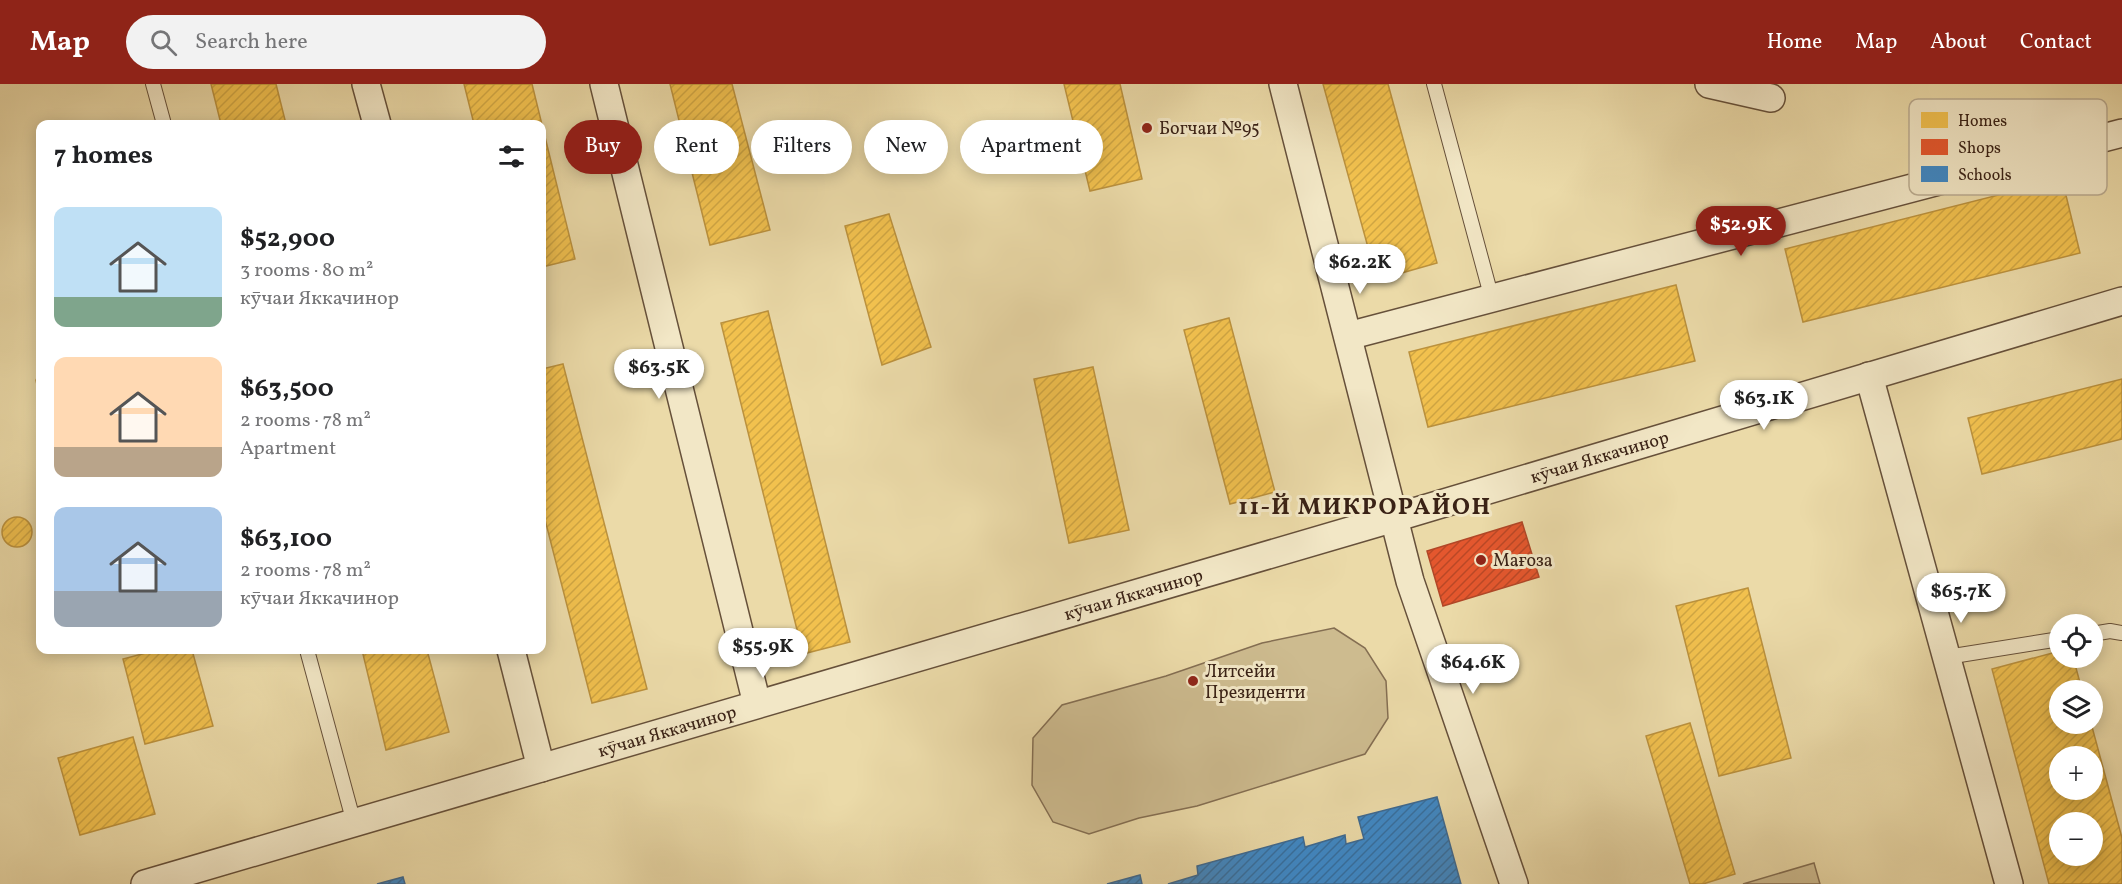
<!DOCTYPE html>
<html lang="en">
<head>
<meta charset="utf-8">
<style>
	:root { --surface:#fff; --page:#f2f2f2; --text:#202124; --muted:#757577; --accent:#8f2418 }
	body { margin:0; font-family:Vollkorn,serif; background:var(--page); color:var(--text); height:100vh; display:flex; flex-direction:column; font-size:22px; white-space:nowrap }
	* { box-sizing:border-box; margin:0 }
	p { font-size:20px; color:var(--muted) }
	.icon { flex:none; width:33px; height:33px; fill:none; stroke:currentColor; stroke-width:2; stroke-linecap:round; stroke-linejoin:round }
	.map { position:relative; flex:1; overflow:hidden }
	.drawer { position:absolute; left:36px; top:36px; width:510px; height:534px; display:flex; flex-direction:column; background:var(--surface); border-radius:12px; box-shadow:0 3px 15px #0003 }
	.drawer>* { flex:none }
	.hud { position:absolute; left:564px; top:36px; width:570px; height:54px; display:flex; gap:12px }
	.controls { position:absolute; left:2049px; top:530px; display:grid; gap:12px }
	.controls a { display:grid; place-items:center; width:54px; height:54px; border-radius:50%; background:var(--surface); box-shadow:0 3px 15px #0003; font-size:30px }
	.price { position:absolute; translate:-50% -51px; padding:0 14px; border-radius:21px; background:#fff; color:#222; font-size:20px; line-height:39px; filter:drop-shadow(0 2px 3px #0008) }
	.price::after { content:''; position:absolute; left:50%; top:36px; width:18px; height:14px; margin-left:-9px; background:inherit; clip-path:polygon(0 0,100% 0,50% 100%) }
	.price.current { background:var(--accent); color:#fff }
	ul { padding:0; list-style:none }
	li { display:flex; align-items:center; gap:18px; height:150px; padding:0 18px }
	li span { display:grid; place-items:center; flex:none; width:168px; height:120px; border-radius:12px; color:#555 }
	li>.icon { margin-inline-start:auto }
	span .icon { width:72px; height:72px; fill:#fffc; stroke-width:1 }
	li b { font-size:26px }
	h2 { display:flex; justify-content:space-between; align-items:center; height:72px; padding:0 18px; font-size:26px }
	.tag { padding:0 21px; border-radius:27px; background:var(--surface); box-shadow:0 3px 15px #0003; font-size:21px; line-height:54px }
	.tag.current { background:var(--accent); color:#fff }
	header { display:flex; align-items:center; gap:36px; box-sizing:border-box; height:84px; padding:0 30px; background:var(--accent); color:#fff }
	header strong { font-size:28px }
	nav { display:flex; gap:33px; margin-inline-start:auto; font-size:21px }
	.search { width:420px; height:54px; background:var(--page); display:flex; align-items:center; gap:15px; box-sizing:border-box; padding:0 21px; border-radius:33px; color:var(--muted); font-size:22px }
	.map>svg:first-child { display:block }
</style>
</head>
<body>
<header>
<strong>Map</strong>
<div class="search"><svg class="icon" aria-label="search" viewBox="0 0 24 24"><circle cx="10" cy="10" r="6"/><path d="M15 15l6 6"/></svg>Search here</div>
<nav><a>Home</a><a>Map</a><a>About</a><a>Contact</a></nav>
</header>
<div class="map">
<svg width="2122" height="800" viewBox="0 0 2122 800">
	<defs>
		<pattern id="homes-hatch" width="6" height="6" patternUnits="userSpaceOnUse" patternTransform="scale(1.5)"><rect width="6" height="6" fill="#f2c14e"/><path d="M-1 1l2-2M0 6l6-6M5 7l2-2" fill="none" stroke="#d0a643"/></pattern>
		<pattern id="shops-hatch" width="6" height="6" patternUnits="userSpaceOnUse" patternTransform="scale(1.5)"><rect width="6" height="6" fill="#e4572e"/><path d="M-1 1l2-2M0 6l6-6M5 7l2-2" fill="none" stroke="#ba4826"/></pattern>
		<pattern id="schools-hatch" width="6" height="6" patternUnits="userSpaceOnUse" patternTransform="scale(1.5)"><rect width="6" height="6" fill="#3f88c5"/><path d="M-1 1l2-2M0 6l6-6M5 7l2-2" fill="none" stroke="#366f9f"/></pattern>
	</defs>
	<rect width="100%" height="100%" fill="#ebdaa8"/>
	<filter id="stains"><feTurbulence type="fractalNoise" baseFrequency=".00333" numOctaves="4"/><feColorMatrix values="0 0 0 0 .2 0 0 0 0 .09 0 0 0 0 .02 0 0 0 .5 -.17"/></filter>
	<radialGradient id="worn" r=".72"><stop offset=".6" stop-color="#630" stop-opacity="0"/><stop offset="1" stop-color="#630" stop-opacity=".3"/></radialGradient>
	<!-- pitch -->
	<g fill="#cdbb8f" stroke="#846e52" stroke-width="1.5">
		<path d="M 1334,544 L 1365,564 L 1386,597 L 1388,634 L 1365,670 L 1197,722 L 1139,734 L 1089,750 L 1053,738 L 1032,701 L 1033,654 L 1062,621 L 1166,592 L 1262,559 Z"/>
		<path d="M 1814,779 L 1820,800 L 1743,800 Z"/>
	</g>
	<!-- homes -->
	<g fill="url(#homes-hatch)" stroke="#bb913d" stroke-width="1.5" fill-rule="evenodd">
		<path d="M 211,0 L 276,0 L 286,40 L 221,40 Z"/>
		<path d="M 464,0 L 532,0 L 575,175 L 542,183 L 542,40 L 474,40 Z"/>
		<path d="M 670,0 L 732,0 L 770,146 L 710,161 Z"/>
		<path d="M 1064,0 L 1120,0 L 1142,95 L 1090,107 Z"/>
		<path d="M 1323,0 L 1388,0 L 1437,179 L 1377,196 Z"/>
		<path d="M 2062,95 L 2080,169 L 1803,238 L 1785,165 Z"/>
		<path d="M 889,130 L 931,263 L 882,281 L 845,142 Z"/>
		<path d="M 1676,201 L 1695,277 L 1428,343 L 1409,268 Z"/>
		<path d="M 768,227 L 850,558 L 803,570 L 721,239 Z"/>
		<path d="M 1229,234 L 1275,408 L 1230,420 L 1184,246 Z"/>
		<path d="M 563,280 L 647,605 L 592,619 L 542,424 L 542,285 Z"/>
		<path d="M 1093,283 L 1129,446 L 1069,459 L 1034,295 Z"/>
		<path d="M 40,288 L 40,309 L 38,306 L 36,296 Z"/>
		<path d="M 2122,295 L 2122,355 L 1982,390 L 1968,334 Z"/>
		<circle cx="17" cy="448" r="15"/>
		<path d="M 1748,504 L 1791,674 L 1719,692 L 1676,522 Z"/>
		<path d="M 157,566 L 192,566 L 213,642 L 145,660 L 123,575 Z"/>
		<path d="M 362,566 L 427,566 L 449,648 L 386,666 Z"/>
		<path d="M 2060,567 L 2060,573 L 2073,573 L 2082,606 L 2060,606 L 2060,639 L 2091,639 L 2122,754 L 2122,800 L 2049,800 L 1992,585 ZM 2060,672 L 2092,672 L 2092,705 L 2060,705 ZM 2060,738 L 2092,738 L 2092,771 L 2060,771 Z"/>
		<path d="M 1690,639 L 1735,790 L 1703,800 L 1690,800 L 1646,652 Z"/>
		<path d="M 133,653 L 155,730 L 80,751 L 58,674 Z"/>
	</g>
	<!-- shops -->
	<path fill="url(#shops-hatch)" stroke="#b14727" stroke-width="1.5" d="M 1522,438 L 1539,493 L 1443,522 L 1427,467 Z"/>
	<!-- schools -->
	<g fill="url(#schools-hatch)" stroke="#3e6990" stroke-width="1.5">
		<path d="M 1437,713 L 1461,800 L 1168,800 L 1198,791 L 1197,782 L 1303,753 L 1305,763 L 1345,751 L 1346,760 L 1364,755 L 1358,733 Z"/>
		<path d="M 1140,791 L 1142,800 L 1107,800 Z"/>
		<path d="M 403,793 L 405,800 L 377,800 Z"/>
	</g>
	<g fill="none" stroke-linecap="round" stroke-linejoin="round">
		<!-- lane casing -->
		<g stroke="#66503a" stroke-width="16">
			<g id="lane">
				<path d="M 153,0 L 164,40"/>
				<path d="M 1434,0 L 1492,215"/>
				<path d="M 2092,550 L 2110,547 L 2122,549"/>
				<path d="M 307,566 L 354,739"/>
				<path d="M 1947,573 L 2060,555"/>
			</g>
		</g>
		<!-- street casing -->
		<g stroke="#66503a" stroke-width="30">
			<g id="street">
				<path d="M 366,0 L 377,40"/>
				<path d="M 604,0 L 757,620"/>
				<path d="M 1283,0 L 1410,497 L 1514,800"/>
				<path d="M 1709,0 L 1771,14"/>
				<path d="M 1348,252 L 2122,49"/>
				<path d="M 1869,292 L 2009,800"/>
				<path d="M 511,566 L 541,684"/>
				<path id="s1" d="M 145,800 L 1394,434 L 2122,217"/>
			</g>
		</g>
		<!-- lane -->
		<use href="#lane" stroke="#f2e7c6" stroke-width="14"/>
		<!-- street -->
		<use href="#street" stroke="#f2e7c6" stroke-width="27"/>
	</g>
	<!-- markers -->
	<g fill="#8f2418" stroke="#f2e7c6" stroke-width="2">
		<circle cx="1147" cy="44" r="6"/>
		<circle cx="1481" cy="476" r="6"/>
		<circle cx="1193" cy="597" r="6"/>
	</g>
	<g text-anchor="middle" stroke-width="6" stroke-linejoin="round" paint-order="stroke">
		<!-- poi labels -->
		<g font-size="18" fill="#3a2216" stroke="#f2e7c6" text-anchor="start">
			<text x="1159" y="50">Богчаи №95</text>
			<text x="1493" y="482">Мағоза</text>
			<text x="1205" y="593">Литсейи<tspan x="1205" dy="21">Президенти</tspan></text>
		</g>
		<!-- street labels -->
		<g font-size="18" fill="#3a2216" stroke="#f2e7c6">
			<text dy="6" stroke="none"><textPath href="#s1" startOffset="1516">кӯчаи Яккачинор</textPath></text>
			<text dy="6" stroke="none"><textPath href="#s1" startOffset="1030">кӯчаи Яккачинор</textPath></text>
			<text dy="6" stroke="none"><textPath href="#s1" startOffset="544">кӯчаи Яккачинор</textPath></text>
		</g>
		<!-- district labels -->
		<g font-size="24" font-weight="bold" letter-spacing="1.5" fill="#3a2216" stroke="#f2e7c6">
			<text x="1365" y="430">11-Й МИКРОРАЙОН</text>
		</g>
	</g>
	<!-- legend -->
	<rect x="1909" y="15" width="198" height="96" rx="9" fill="#f2e7c6" stroke="#bbac91" stroke-width="1.5"/>
	<rect x="1921" y="28" width="27" height="16" fill="#f2c14e"/>
	<rect x="1921" y="55" width="27" height="16" fill="#e4572e"/>
	<rect x="1921" y="82" width="27" height="16" fill="#3f88c5"/>
	<g font-size="16" fill="#3a2216">
		<text x="1958" y="42">Homes</text>
		<text x="1958" y="69">Shops</text>
		<text x="1958" y="96">Schools</text>
	</g>
	<rect width="100%" height="100%" filter="url(#stains)"/>
	<rect width="100%" height="100%" fill="url(#worn)"/>
</svg>
<div class="controls">
<a><svg class="icon" aria-label="locate" viewBox="0 0 24 24"><circle cx="12" cy="12" r="6"/><path d="M12 2v4M12 18v4M2 12h4M18 12h4"/></svg></a>
<a><svg class="icon" aria-label="layers" viewBox="0 0 24 24"><path d="M12 4l9 5-9 5-9-5zM3 14l9 5 9-5"/></svg></a>
<a>+</a>
<a>−</a>
</div>
<b class="price current" style="left:1741px;top:173px">$52.9K</b>
<b class="price" style="left:1360px;top:211px">$62.2K</b>
<b class="price" style="left:659px;top:316px">$63.5K</b>
<b class="price" style="left:1764px;top:347px">$63.1K</b>
<b class="price" style="left:1961px;top:540px">$65.7K</b>
<b class="price" style="left:763px;top:595px">$55.9K</b>
<b class="price" style="left:1473px;top:611px">$64.6K</b>
<div class="hud">
<a class="tag current">Buy</a>
<a class="tag">Rent</a>
<a class="tag">Filters</a>
<a class="tag">New</a>
<a class="tag">Apartment</a>
</div>
<section class="drawer">
<h2>7 homes<svg class="icon" aria-label="filters" viewBox="0 0 24 24"><path d="M4 7h16M4 17h16"/><circle cx="9" cy="7" r="2"/><circle cx="15" cy="17" r="2"/></svg></h2>
<ul>
<li><span style="background:linear-gradient(#bfe0f5 75%,#7fa58c 0)"><svg class="icon" aria-label="home" viewBox="0 0 24 24"><path d="M3 11l9-7 9 7M6 9v11h12V9"/></svg></span><div><b>$52,900</b><p>3 rooms · 80 m²</p><p>кӯчаи Яккачинор</p></div></li>
<li><span style="background:linear-gradient(#ffd9b3 75%,#b9a48a 0)"><svg class="icon" aria-label="home" viewBox="0 0 24 24"><path d="M3 11l9-7 9 7M6 9v11h12V9"/></svg></span><div><b>$63,500</b><p>2 rooms · 78 m²</p><p>Apartment</p></div></li>
<li><span style="background:linear-gradient(#a9c7e8 70%,#9aa5b1 0)"><svg class="icon" aria-label="home" viewBox="0 0 24 24"><path d="M3 11l9-7 9 7M6 9v11h12V9"/></svg></span><div><b>$63,100</b><p>2 rooms · 78 m²</p><p>кӯчаи Яккачинор</p></div></li>
</ul>
</section>
</div>
</body>
</html>
